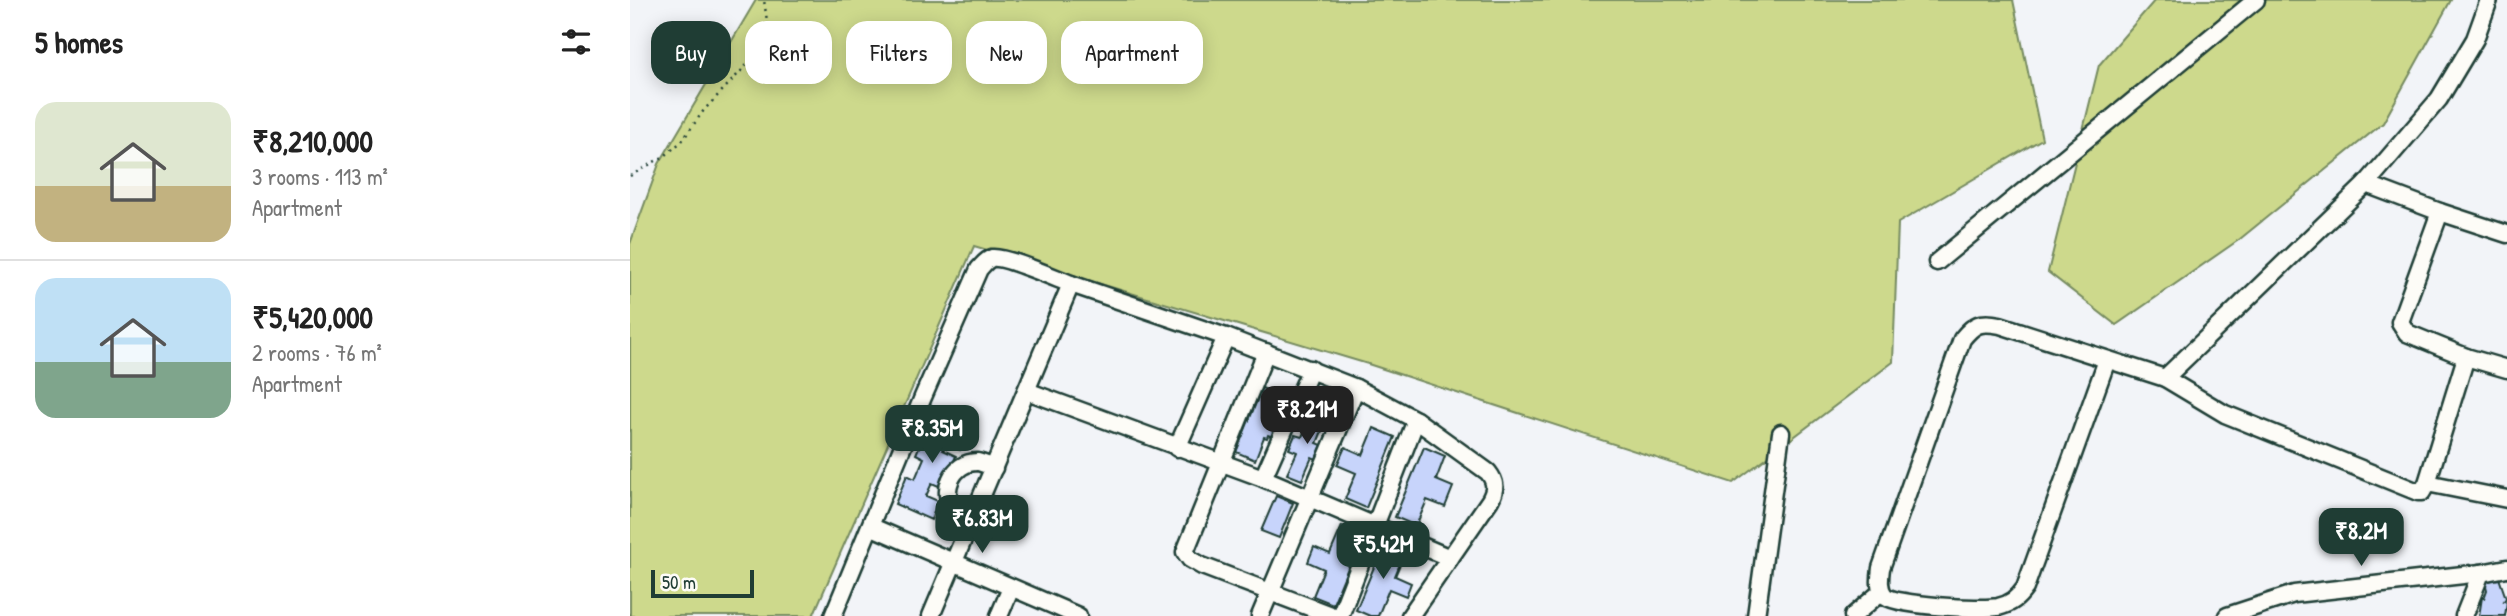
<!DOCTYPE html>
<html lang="en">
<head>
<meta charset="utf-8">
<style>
	:root { --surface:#fff; --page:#f6f6f6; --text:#222; --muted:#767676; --line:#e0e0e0; --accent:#1f3d34 }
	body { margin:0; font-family:"Patrick Hand",sans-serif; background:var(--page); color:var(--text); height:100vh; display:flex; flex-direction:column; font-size:26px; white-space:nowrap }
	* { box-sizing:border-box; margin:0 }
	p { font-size:23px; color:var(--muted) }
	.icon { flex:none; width:38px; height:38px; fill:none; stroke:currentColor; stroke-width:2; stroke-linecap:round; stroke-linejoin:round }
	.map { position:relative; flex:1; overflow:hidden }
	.side { display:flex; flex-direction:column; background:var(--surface); width:630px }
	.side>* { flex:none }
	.top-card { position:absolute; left:21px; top:21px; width:665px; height:63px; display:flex; gap:14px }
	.scale { position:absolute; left:21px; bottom:18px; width:103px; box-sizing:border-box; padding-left:7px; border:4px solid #1f3d34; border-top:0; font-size:19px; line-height:24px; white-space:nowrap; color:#1f3d34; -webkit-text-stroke:5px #fdfcf7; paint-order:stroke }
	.price { position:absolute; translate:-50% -60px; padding:0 16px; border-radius:14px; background:var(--accent); color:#fff; font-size:23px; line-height:46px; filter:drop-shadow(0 2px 4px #0008) }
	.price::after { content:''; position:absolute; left:50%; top:42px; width:21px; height:16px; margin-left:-10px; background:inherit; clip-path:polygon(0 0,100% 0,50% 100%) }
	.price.active { background:#222; color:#fff }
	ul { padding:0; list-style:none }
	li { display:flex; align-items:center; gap:21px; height:175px; padding:0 35px }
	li+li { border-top:2px solid var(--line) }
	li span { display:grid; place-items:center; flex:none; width:196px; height:140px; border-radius:21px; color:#555 }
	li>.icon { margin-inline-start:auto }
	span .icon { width:84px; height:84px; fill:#fffc; stroke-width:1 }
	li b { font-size:30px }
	h2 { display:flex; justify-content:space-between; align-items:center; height:84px; padding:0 35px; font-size:30px }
	.tag { padding:0 24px; border-radius:21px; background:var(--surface); box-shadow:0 4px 18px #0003; font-size:24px; line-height:63px }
	.tag.active { background:var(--accent); color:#fff }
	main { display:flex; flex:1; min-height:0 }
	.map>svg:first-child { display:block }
</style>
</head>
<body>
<main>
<section class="side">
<h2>5 homes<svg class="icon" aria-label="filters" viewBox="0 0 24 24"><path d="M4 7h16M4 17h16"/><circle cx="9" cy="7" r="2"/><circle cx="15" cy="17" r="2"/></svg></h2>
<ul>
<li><span style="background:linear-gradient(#dfe7d0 60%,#c2b280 0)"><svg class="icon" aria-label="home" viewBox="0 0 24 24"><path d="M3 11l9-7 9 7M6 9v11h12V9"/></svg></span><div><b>₹8,210,000</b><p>3 rooms · 113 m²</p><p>Apartment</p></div></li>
<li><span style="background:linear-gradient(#bfe0f5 60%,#7fa58c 0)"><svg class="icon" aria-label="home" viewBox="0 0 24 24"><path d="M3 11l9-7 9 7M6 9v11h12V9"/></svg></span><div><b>₹5,420,000</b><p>2 rooms · 76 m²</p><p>Apartment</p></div></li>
</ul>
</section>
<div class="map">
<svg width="1877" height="616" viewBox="0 0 1877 616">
	<rect width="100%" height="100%" fill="#f2f4f8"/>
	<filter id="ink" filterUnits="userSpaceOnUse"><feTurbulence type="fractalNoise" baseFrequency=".0143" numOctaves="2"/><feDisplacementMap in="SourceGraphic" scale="14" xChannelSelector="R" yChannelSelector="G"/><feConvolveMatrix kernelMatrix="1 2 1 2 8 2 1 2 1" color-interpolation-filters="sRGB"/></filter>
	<g filter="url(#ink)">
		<!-- green -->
		<g fill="#cdd98c" stroke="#768b60" stroke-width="2">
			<path d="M 126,0 L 1383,0 L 1412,139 L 1268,223 L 1263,362 L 1103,483 L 738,364 L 344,246 L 183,616 L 0,616 L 0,244 L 29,164 Z"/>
			<path d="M 1525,0 L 1821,0 L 1753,123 L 1610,239 L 1486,325 L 1418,272 L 1469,65 Z"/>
		</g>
		<!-- building -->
		<g fill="#c7d4fb" stroke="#1f3d34" stroke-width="2">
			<path d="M 632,388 L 651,396 L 641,419 L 645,420 L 643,425 L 647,427 L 643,437 L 638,435 L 637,438 L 634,437 L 625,460 L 606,452 Z"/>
			<path d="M 304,413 L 339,428 L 330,450 L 316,444 L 313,450 L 326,456 L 313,488 L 302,483 L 296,496 L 308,501 L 301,520 L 265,504 L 277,475 L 285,479 L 294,458 L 286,454 Z"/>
			<path d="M 682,413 L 697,419 L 687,443 L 692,445 L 686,459 L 682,457 L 672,480 L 657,474 L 667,452 L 659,449 L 665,435 L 672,437 Z"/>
			<path d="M 744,428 L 765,437 L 736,508 L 715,499 L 726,473 L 707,465 L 715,447 L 733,455 Z"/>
			<path d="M 794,447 L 815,456 L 806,480 L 823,487 L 815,507 L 797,500 L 786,526 L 765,517 Z"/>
			<path d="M 646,496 L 663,503 L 649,538 L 631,531 Z"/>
			<path d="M 712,526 L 732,534 L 703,604 L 683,596 L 694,569 L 678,562 L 684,547 L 700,554 Z"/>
			<path d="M 754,543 L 775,552 L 765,576 L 781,583 L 776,596 L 759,589 L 748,616 L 740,616 L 726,610 Z"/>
			<path d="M 1869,578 L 1876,598 L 1874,601 L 1877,602 L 1875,616 L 1849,616 L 1852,597 L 1854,598 L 1857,590 L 1855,582 Z"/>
		</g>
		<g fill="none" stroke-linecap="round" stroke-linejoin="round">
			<!-- minor casing -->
			<g stroke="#1f3d34" stroke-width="21">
				<g id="minor">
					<path d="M 1736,184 L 1809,99 L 1845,39 L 1859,0"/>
					<path d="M 1307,262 L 1626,0"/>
					<path d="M 636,352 L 555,552 L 560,559 L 572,566 L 703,616"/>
					<path d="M 1836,357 L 1877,369"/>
					<path d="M 1477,360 L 1395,588 C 1388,598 1381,604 1368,607 C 1352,610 1263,606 1254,595 C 1248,587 1250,577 1251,568 L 1332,339 C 1344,324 1350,321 1370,325 L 1535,378 L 1595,414 L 1788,492 L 1792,492 L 1797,483 L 1836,357 L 1777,333 L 1770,322 L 1810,212 L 1877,234"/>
					<path d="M 1535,378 L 1736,184 L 1810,212"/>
					<path d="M 397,391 L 633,478 L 820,558"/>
					<path d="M 547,448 L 596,337"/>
					<path d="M 633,478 L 681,369"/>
					<path d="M 1797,483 L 1877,499"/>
					<path d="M 341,521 C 336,518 330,515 326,511 C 308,494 322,461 348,462 C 353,463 359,466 364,468"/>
					<path d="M 242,527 L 448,616"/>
					<path d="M 203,616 L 293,397 L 349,269 C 353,265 356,260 362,258 C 375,256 425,278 441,284"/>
					<path d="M 301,616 L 441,284 L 596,337 L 726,388 L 786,420 L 858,472 C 866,482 866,489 860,500 L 780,616"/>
					<path d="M 369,616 L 381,588"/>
					<path d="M 630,616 L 726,388"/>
					<path d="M 710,616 L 786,420"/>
					<path d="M 1126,616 L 1151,433"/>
					<path d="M 1223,616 L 1251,592"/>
					<path d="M 1597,616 L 1664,594 L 1851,573 L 1877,568"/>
					<path d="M 1834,616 L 1851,573"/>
				</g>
			</g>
			<!-- path -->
			<path stroke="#1f3d34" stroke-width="2.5" stroke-dasharray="2 5" stroke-linecap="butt" d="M 0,176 L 36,155 L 52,141 L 74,110 L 131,50 L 138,28 L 134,0"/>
			<!-- minor -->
			<use href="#minor" stroke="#fdfcf7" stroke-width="16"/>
		</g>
	</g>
</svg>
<div class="scale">50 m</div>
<b class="price active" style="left:677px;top:446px">₹8.21M</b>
<b class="price" style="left:302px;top:465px">₹8.35M</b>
<b class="price" style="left:352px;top:555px">₹6.83M</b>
<b class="price" style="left:1731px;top:568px">₹8.2M</b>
<b class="price" style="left:753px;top:581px">₹5.42M</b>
<div class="top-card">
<a class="tag active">Buy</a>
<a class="tag">Rent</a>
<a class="tag">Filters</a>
<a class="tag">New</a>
<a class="tag">Apartment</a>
</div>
</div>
</main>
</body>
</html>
